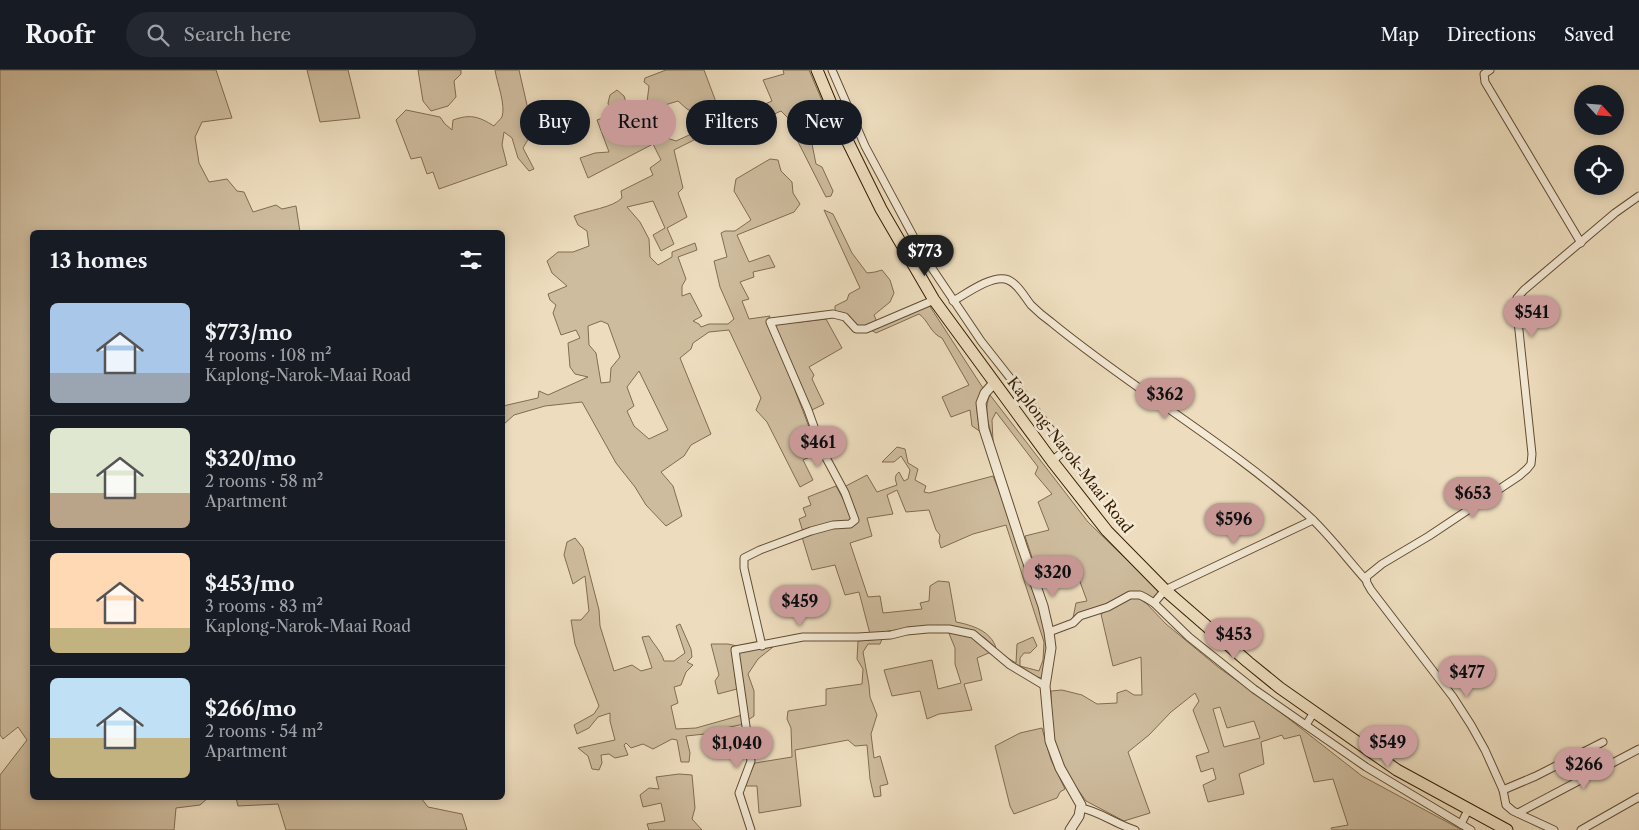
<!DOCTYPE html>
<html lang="en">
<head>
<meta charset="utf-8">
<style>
	:root { --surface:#171b24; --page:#242831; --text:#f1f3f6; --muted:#9ea1a6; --line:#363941; --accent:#c59692 }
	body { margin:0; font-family:"Libre Caslon Text",serif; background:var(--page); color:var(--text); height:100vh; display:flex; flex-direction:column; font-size:19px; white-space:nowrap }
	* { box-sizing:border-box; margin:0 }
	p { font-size:16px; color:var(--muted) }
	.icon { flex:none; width:28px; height:28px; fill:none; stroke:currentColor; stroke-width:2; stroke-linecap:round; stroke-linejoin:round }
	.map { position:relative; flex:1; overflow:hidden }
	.sheet { position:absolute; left:30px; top:160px; width:475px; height:570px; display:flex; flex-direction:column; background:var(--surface); border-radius:8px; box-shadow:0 2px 8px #0003 }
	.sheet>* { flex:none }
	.banner { position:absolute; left:520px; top:30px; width:475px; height:45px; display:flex; gap:10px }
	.needle { width:32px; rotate:116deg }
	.fabs { position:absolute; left:1574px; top:15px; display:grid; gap:10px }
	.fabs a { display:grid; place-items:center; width:50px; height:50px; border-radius:50%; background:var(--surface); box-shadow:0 2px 8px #0003; font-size:25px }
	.price { position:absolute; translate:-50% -42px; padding:0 11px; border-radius:18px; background:var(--accent); color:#111; font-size:16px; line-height:32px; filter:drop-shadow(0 1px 2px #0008) }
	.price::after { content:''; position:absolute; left:50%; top:30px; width:15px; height:11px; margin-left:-8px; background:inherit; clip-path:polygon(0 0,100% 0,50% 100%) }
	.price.current { background:#222; color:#fff }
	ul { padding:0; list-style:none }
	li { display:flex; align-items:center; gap:15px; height:125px; padding:0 20px }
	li+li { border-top:1px solid var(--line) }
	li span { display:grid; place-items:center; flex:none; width:140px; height:100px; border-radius:8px; color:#555 }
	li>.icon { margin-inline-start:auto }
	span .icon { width:60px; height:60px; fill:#fffc; stroke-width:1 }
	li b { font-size:21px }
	h2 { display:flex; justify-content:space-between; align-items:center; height:60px; padding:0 20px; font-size:21px }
	.tag { padding:0 18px; border-radius:22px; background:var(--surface); box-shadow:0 2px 8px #0003; font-size:18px; line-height:45px }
	.tag.current { background:var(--accent); color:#111 }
	header { display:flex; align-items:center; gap:30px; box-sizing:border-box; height:70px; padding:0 25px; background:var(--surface); border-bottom:1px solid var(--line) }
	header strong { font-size:24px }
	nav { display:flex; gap:28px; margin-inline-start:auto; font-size:18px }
	.search { width:350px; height:45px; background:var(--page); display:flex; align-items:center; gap:12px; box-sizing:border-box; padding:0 18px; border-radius:28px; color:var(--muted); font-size:19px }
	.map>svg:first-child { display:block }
</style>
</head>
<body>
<header>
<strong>Roofr</strong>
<div class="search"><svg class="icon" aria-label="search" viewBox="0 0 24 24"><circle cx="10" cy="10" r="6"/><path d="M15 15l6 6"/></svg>Search here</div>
<nav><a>Map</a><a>Directions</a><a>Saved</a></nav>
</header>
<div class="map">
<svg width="1639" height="760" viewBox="0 0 1639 760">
	<rect width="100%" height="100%" fill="#edddbe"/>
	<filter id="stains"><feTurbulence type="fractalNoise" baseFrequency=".004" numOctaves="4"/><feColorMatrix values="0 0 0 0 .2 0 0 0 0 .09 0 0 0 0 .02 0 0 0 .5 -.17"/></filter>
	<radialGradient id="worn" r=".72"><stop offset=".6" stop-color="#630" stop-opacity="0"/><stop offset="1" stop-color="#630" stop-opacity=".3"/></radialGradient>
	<!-- green -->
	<g fill="#cebc9e" stroke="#826c50" fill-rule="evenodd">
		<path d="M 0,0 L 216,0 L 232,48 L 202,52 L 195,67 L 199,93 L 209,112 L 227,109 L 237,121 L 244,122 L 253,142 L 276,135 L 282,139 L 296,136 L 300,162 L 32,162 L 32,728 L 208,728 L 200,735 L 176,738 L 174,760 L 0,760 L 0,705 L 27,670 L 18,657 L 3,669 L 0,665 Z"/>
		<path d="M 307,0 L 348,0 L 360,48 L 320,52 Z"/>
		<path d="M 418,0 L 461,0 L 461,4 L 454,11 L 456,27 L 448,36 L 431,41 L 423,31 Z"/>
		<path d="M 495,0 L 519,0 L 533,61 L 523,78 L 534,99 L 529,101 L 518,88 L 512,68 L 504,62 L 502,75 L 507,95 L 439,119 L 433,102 L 427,104 L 421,87 L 411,89 L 396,50 L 406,40 L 440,47 L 445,54 L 452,60 L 453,50 C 470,44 478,46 494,56 C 496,53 500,50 502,47 C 506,35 497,13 495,0 Z"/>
		<path d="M 666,0 L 704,0 L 716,32 L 725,33 L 732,48 L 772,31 L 763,10 L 784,4 L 783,0 L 809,0 L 826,40 L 817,43 L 820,54 L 812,57 L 796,56 L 793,59 L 792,52 L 781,41 L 761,50 L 724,58 L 708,67 L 698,68 L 674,80 L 683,118 L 678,123 L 687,147 L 667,158 L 674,174 L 661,181 L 653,165 L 665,158 L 653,131 L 627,137 L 640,152 L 649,169 L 650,187 L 658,195 L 672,187 L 672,182 L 695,173 L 697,180 L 678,187 L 686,209 L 682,216 L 682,226 L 690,223 L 702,246 L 693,251 L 699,254 L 701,257 L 709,254 L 728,254 L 734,249 L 720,217 L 714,191 L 727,187 L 721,163 L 725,161 L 735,161 L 751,150 L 734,121 L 736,109 L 770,89 L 778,90 L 781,101 L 792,112 L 793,123 L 800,134 L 794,142 L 737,165 L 749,192 L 769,185 L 775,197 L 753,202 L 754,207 L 740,212 L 749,229 L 742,231 L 749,249 L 770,246 L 768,250 L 819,383 L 803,390 L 813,410 L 800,417 L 767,352 L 756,340 L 761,328 L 729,260 L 709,262 L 693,273 L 691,279 L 680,288 L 711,364 L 691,375 L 684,386 L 661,402 L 673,416 L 682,446 L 666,456 L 646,435 L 635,417 L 616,393 L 582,332 L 545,336 L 514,345 L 503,355 L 503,336 L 538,328 L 539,321 L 548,325 L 588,307 L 575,304 L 570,297 L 568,273 L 580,268 L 576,260 L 561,265 L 553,243 L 556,235 L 550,230 L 548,224 L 567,216 L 552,203 L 547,191 L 558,182 L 573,182 L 589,176 L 587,161 L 578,155 L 574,146 C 588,140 612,138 622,128 L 621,121 L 653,105 L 650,98 L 661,90 L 653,74 L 588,108 L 580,88 L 595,83 L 609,82 L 597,50 L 611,45 L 608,33 L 610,25 L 617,20 L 624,26 L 628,39 L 647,32 L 649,16 L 644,12 L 645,8 ZM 678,31 L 687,39 L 696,44 L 698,61 L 676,71 L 664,67 L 652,39 ZM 601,251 L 608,254 L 620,287 L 611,298 L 610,312 L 601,313 L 596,283 L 589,275 L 588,256 ZM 639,301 L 668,360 L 649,369 L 634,356 L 627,341 L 634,336 L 627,317 Z"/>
		<path d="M 803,65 L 812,74 L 816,94 L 822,97 L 833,121 L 831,126 L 826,127 L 795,66 Z"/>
		<path d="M 824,140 L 833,144 L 852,183 L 867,203 L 875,202 L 882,200 L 890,210 L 894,223 L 890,232 L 874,245 L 877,252 L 866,257 L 859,256 L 845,243 L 835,241 L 835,236 L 847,230 L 849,224 L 860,218 Z"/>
		<path d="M 929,235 L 983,318 C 974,334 977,345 981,362 L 972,356 L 970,340 L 951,347 L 942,327 L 969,315 L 942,268 C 931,264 928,250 919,244 L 876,263 L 871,260 Z"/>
		<path d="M 826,249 L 842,278 L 809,297 L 814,305 L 812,309 L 824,334 L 812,340 L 773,255 L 776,252 L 800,252 Z"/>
		<path d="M 990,325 L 1088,452 L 1159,521 L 1152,529 C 1127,514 1124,527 1102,536 C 1089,541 1085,540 1073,548 L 1076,533 L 1087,531 L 1079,509 L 1067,515 L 1055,498 L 1039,509 L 1025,466 L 1049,460 L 1038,432 L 1052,424 L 1035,404 L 1038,397 L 996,342 L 992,350 L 993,371 C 989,355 983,340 990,325 Z"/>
		<path d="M 897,377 L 905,379 L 908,393 L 918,399 L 915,410 L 926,416 L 924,422 L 929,423 L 993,406 L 1000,423 L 1047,563 C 1048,579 1050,594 1041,608 C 1025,604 1012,595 1001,584 L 1016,593 L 1017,574 L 1033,567 L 1037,576 L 1030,583 L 1024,583 L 1020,588 L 1020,596 L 1039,601 L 1043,590 L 1044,572 L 1006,455 L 973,464 L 941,478 L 939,471 L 940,465 L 936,460 L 929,440 L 906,442 L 897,420 L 887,425 L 893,444 L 867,448 L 872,466 L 850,473 L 868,527 L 880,526 L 883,543 L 922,539 L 920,533 L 929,531 L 930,516 L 938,511 L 949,512 L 956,552 C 972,555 991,561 996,578 C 989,572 981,563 971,561 C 937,552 903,559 870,564 L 859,522 L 845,525 L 835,495 L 812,500 L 802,467 L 856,452 L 844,417 L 867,405 L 877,422 L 897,415 C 895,409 894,406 899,402 L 904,411 L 908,409 L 910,400 L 901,386 L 894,392 L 882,392 Z"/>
		<path d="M 836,416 L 851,444 L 851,448 L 848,451 L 836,452 L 803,462 L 799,449 L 806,446 L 803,438 L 811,435 L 808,427 Z"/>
		<path d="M 575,468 L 583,478 L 599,540 L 600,556 L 614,601 L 632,595 L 641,601 L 652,598 L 642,567 L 649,566 C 654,575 661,581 664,591 L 674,591 L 685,583 L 676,556 L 680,554 L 691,579 L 692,587 L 687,592 L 693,595 L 686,602 L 681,615 L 674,617 L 678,633 L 671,636 L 676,659 L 696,658 L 742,645 L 744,654 L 712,661 L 710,669 L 707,671 L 705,664 L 686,666 L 690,683 L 689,692 L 681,692 L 677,670 L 672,669 L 653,679 L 643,674 L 631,678 L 626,673 L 624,675 L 628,685 L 615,688 L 609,684 L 601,685 L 602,693 L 599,700 L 592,699 L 588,686 L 578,678 L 615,670 L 610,651 L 610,643 L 598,647 L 589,658 L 577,664 L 574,655 L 594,644 L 599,636 L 575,574 L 571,550 L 581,550 L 589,541 L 585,506 L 573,514 L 564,485 L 567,472 Z"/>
		<path d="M 1130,527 L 1138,528 L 1147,534 L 1166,554 L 1218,597 L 1275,638 L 1362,706 L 1462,760 L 1332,760 L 1331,758 L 1348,755 L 1333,709 L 1314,712 L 1300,665 L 1284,669 L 1282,665 L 1261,672 L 1264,694 L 1239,704 L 1244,724 L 1208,732 L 1203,715 L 1216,709 L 1213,698 L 1201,702 L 1196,686 L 1209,682 L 1193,640 L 1199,631 L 1195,623 L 1171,642 L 1149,665 L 1128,682 L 1150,743 L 1124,751 L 1086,731 L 1067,704 L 1055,672 L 1051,654 L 1051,621 L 1062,620 L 1082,625 L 1097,634 L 1117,633 L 1117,623 L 1126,620 L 1134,625 L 1142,625 L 1141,587 L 1113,596 L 1101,544 ZM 1220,637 L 1227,658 L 1254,651 L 1260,668 L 1224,677 L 1213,639 Z"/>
		<path d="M 948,561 L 970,565 L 991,582 L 977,588 L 982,610 L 964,614 L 972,640 L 939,644 L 927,649 L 920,621 L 892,626 L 884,600 L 932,590 L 938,619 L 961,613 L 955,594 L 955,578 Z"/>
		<path d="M 882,569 L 880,574 L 868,574 L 863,582 L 869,615 L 870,627 L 877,645 L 871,664 L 874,688 L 880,686 L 888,714 L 880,716 L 881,726 L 874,727 L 870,709 L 867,675 L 855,676 L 848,670 L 795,680 L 801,736 L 759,743 L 757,716 L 744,716 L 755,693 L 792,687 L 791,658 L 787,649 L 788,641 L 826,635 L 826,619 L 862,614 L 863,599 L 857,589 L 858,571 Z"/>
		<path d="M 711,574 L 728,574 L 737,576 L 732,583 L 737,619 L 718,624 L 715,611 L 719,605 Z"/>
		<path d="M 773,577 L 758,589 L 748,604 L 754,621 L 754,646 L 748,650 L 738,582 Z"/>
		<path d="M 1042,658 L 1051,690 L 1065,719 L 1060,722 L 1057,728 L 1014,744 L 1010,736 L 995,676 L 1020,663 Z"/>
		<path d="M 679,704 L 692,705 L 695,738 L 692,749 L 702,760 L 649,760 L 647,754 L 665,751 L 661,733 L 643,737 L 640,725 L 649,718 L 659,719 L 656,707 Z"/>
		<path d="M 236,728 L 421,728 L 428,737 L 462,744 L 467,760 L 286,760 L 278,734 L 238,736 Z"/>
	</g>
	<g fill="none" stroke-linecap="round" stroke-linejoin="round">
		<!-- minor casing -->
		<g stroke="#634c30" stroke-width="9">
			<g id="minor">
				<path d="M 832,0 L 865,76 L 925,188 L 981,271 L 1063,375 L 1064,381 L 1052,391"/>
				<path d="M 1490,0 L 1484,4 L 1485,12 L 1581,173"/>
				<path d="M 953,231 C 966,224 990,206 1005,209 C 1016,211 1024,226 1031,235 C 1037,241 1044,247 1051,252 C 1135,321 1231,375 1311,448 C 1331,467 1348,490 1366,510"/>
				<path d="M 1154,533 L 1165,520 L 1313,450"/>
				<path d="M 1049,562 L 1073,553 L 1080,546 L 1108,537 L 1130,525 L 1140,525 L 1146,528 L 1154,533 L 1189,567 L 1254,619 L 1366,697 L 1471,760"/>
				<path d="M 762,576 L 744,498 L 744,488 L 760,480 L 811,461 L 833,455 L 850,454 L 855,450 L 845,423 L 823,382 L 808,340 L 770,252 L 833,244 L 845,247 L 856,259 L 866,259 L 934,230"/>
				<path d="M 1306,655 L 1314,642"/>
				<path d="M 1503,720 L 1536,706 L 1603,672"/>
				<path d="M 1081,738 C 1099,741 1117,755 1135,760"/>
				<path d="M 1518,743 L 1639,679"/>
				<path d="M 1461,754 L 1468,740"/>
				<path d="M 751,760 L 739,723 L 751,691 L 735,580 L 803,567 L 858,567 L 891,565 L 907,561 L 928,559 L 949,559 L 973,564 L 1010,595 L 1045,616"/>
				<path d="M 1554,760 L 1513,741 L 1506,735 L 1503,720 L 1485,680 L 1471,655 L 1453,627 L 1371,520 L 1367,513 L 1366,507 L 1382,494 L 1429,466 L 1519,406 L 1527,399 L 1531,394 L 1532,384 L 1516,232 L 1517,228 L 1524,220 L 1615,143 L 1639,126"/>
				<path d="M 1581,760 L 1639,727"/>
			</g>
		</g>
		<!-- tertiary casing -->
		<g stroke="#634c30" stroke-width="11">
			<path id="tertiary" d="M 994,313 L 985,323 L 981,333 L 984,359 L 1022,476 L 1043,536 L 1049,562 L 1051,578 L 1045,616 L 1050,671 L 1060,698 L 1081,735 L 1079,746 L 1070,760"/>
		</g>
		<!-- trunk casing -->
		<g stroke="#351c01" stroke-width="13">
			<path id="trunk" d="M 817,0 L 842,60 L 881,139 L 934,230 L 1052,391 L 1107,461 L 1165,520 L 1248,592 L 1280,618 L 1397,700 L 1507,760"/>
		</g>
		<!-- minor -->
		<use href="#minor" stroke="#f3e9d5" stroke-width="7"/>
		<!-- tertiary -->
		<use href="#tertiary" stroke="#f3e9d5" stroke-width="9"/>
		<!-- trunk -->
		<use href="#trunk" stroke="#edddbe" stroke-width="11"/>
	</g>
	<g text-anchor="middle" stroke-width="5" stroke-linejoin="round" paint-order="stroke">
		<!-- street labels -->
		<g font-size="15" fill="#351c01" stroke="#f3e9d5">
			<text transform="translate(1070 385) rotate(52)" y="5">Kaplong-Narok-Maai Road</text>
		</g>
	</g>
	<rect width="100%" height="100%" filter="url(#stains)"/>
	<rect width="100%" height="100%" fill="url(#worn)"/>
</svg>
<div class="fabs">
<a><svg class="needle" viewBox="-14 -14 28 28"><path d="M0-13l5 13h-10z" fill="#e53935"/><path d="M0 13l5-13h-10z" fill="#9ea1a6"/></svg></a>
<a><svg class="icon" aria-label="locate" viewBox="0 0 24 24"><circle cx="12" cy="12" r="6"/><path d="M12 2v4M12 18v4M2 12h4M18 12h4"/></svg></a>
</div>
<b class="price current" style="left:925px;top:207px">$773</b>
<b class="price" style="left:1532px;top:268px">$541</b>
<b class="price" style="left:1165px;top:350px">$362</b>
<b class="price" style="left:818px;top:398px">$461</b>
<b class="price" style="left:1473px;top:449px">$653</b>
<b class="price" style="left:1234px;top:475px">$596</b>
<b class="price" style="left:1053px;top:528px">$320</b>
<b class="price" style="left:800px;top:557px">$459</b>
<b class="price" style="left:1234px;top:590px">$453</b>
<b class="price" style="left:1467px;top:628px">$477</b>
<b class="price" style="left:1388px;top:698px">$549</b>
<b class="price" style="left:737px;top:699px">$1,040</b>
<b class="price" style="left:1584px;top:720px">$266</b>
<div class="banner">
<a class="tag">Buy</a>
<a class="tag current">Rent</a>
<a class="tag">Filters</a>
<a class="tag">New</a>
</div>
<section class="sheet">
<h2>13 homes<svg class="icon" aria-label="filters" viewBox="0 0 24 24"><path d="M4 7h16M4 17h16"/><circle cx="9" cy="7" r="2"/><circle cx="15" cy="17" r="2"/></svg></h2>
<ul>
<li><span style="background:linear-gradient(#a9c7e8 70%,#9aa5b1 0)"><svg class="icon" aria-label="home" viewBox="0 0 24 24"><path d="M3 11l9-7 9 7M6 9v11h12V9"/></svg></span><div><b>$773/mo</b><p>4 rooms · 108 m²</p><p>Kaplong-Narok-Maai Road</p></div></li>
<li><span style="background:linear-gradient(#dfe7d0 65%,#b9a48a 0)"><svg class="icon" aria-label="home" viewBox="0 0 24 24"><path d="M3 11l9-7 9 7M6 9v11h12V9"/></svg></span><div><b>$320/mo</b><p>2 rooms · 58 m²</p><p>Apartment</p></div></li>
<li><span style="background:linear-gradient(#ffd9b3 75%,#c2b280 0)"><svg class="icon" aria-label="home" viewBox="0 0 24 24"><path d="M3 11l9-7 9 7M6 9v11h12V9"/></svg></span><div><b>$453/mo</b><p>3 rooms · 83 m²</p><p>Kaplong-Narok-Maai Road</p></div></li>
<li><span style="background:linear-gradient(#bfe0f5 60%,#c2b280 0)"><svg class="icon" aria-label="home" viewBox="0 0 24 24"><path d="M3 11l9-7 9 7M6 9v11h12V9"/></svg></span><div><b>$266/mo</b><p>2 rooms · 54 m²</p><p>Apartment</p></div></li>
</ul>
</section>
</div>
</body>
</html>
